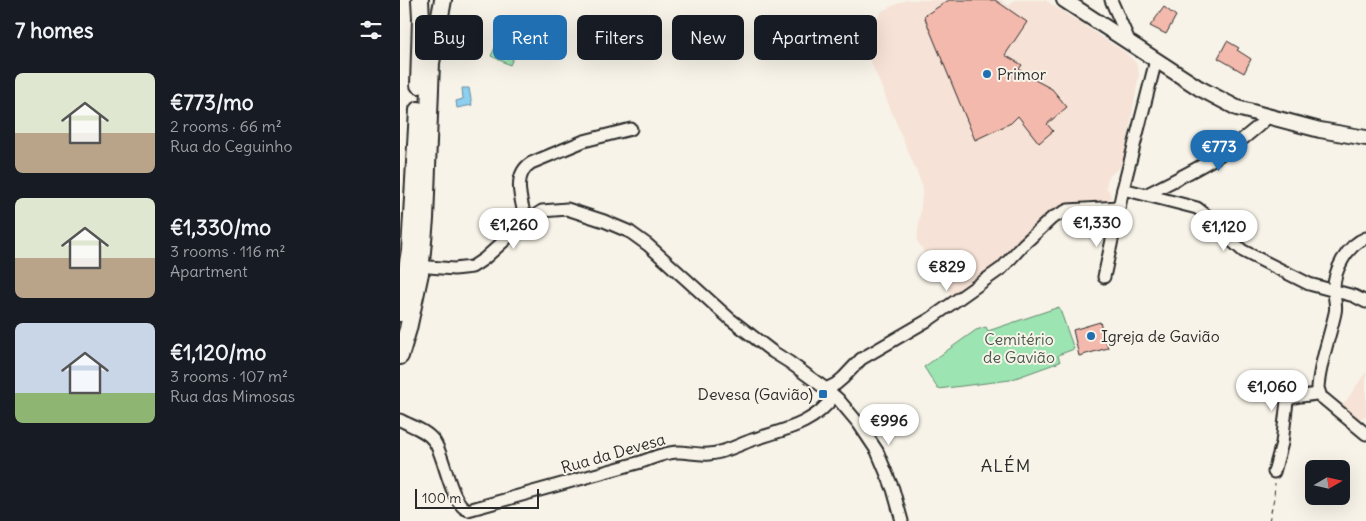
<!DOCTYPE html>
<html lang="en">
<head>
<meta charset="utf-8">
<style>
	:root { --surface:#171b24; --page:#242831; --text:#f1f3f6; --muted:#9ea1a6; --accent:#1f6fb2 }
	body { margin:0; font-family:Delius,sans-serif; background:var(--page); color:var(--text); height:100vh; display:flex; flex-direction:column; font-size:19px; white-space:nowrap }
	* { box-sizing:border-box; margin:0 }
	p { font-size:16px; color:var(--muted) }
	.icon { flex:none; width:28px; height:28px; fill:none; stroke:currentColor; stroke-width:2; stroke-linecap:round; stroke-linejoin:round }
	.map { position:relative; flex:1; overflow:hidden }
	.drawer { display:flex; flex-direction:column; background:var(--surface); width:400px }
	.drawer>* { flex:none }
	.guide { position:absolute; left:15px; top:15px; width:475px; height:45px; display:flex; gap:10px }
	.needle { width:32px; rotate:81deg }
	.controls { position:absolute; left:905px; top:460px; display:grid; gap:10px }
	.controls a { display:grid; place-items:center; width:45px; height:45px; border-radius:8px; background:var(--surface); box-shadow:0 5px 20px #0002; font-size:25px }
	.scale { position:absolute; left:15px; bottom:12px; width:124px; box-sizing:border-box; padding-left:5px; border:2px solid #2b2b2b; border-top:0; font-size:14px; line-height:18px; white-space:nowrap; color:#2b2b2b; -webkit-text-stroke:4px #f7f3e8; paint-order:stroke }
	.price { position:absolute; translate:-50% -42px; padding:0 11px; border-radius:18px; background:#fff; color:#222; font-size:16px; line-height:32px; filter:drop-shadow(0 1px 2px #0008) }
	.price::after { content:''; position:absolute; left:50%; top:30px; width:15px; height:11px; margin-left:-8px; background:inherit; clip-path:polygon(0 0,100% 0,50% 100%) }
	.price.current { background:var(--accent); color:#fff }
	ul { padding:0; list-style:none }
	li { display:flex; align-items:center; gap:15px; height:125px; padding:0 15px }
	li span { display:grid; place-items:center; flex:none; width:140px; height:100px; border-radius:8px; color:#555 }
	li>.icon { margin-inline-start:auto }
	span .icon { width:60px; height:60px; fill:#fffc; stroke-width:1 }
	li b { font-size:21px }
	h2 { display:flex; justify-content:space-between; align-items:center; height:60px; padding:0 15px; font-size:21px }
	.tag { padding:0 18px; border-radius:8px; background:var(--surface); box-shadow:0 5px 20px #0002; font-size:18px; line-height:45px }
	.tag.current { background:var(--accent); color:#fff }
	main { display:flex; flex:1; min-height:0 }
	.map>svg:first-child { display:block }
</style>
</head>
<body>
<main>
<section class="drawer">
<h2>7 homes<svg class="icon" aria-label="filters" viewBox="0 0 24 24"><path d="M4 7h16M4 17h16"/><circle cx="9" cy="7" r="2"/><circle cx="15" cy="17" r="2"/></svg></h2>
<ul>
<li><span style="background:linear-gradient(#dfe7d0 60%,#b9a48a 0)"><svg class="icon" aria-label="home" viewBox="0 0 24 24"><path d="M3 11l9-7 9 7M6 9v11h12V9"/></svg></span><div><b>€773/mo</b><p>2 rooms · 66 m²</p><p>Rua do Ceguinho</p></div></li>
<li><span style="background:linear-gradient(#dfe7d0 60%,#b9a48a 0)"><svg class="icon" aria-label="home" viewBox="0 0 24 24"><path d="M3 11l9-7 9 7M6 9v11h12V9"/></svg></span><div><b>€1,330/mo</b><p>3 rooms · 116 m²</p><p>Apartment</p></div></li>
<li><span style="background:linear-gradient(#c9d6e8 70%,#8fb573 0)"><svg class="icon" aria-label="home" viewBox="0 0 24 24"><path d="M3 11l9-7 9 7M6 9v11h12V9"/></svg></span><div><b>€1,120/mo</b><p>3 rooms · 107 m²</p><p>Rua das Mimosas</p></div></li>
</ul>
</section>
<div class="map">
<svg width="966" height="521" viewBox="0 0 966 521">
	<rect width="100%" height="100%" fill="#f7f3e8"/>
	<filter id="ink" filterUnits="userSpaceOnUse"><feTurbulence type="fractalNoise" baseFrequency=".02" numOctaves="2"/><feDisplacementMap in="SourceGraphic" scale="10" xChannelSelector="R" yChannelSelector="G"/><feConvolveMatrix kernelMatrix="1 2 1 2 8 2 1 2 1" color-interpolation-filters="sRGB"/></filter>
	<g filter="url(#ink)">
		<!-- built -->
		<g fill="#f6e2d6">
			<path d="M 506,0 L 601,0 L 609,6 L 614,0 L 645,0 L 726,53 L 736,63 L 739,74 L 724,159 L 720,167 L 708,177 L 706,188 L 709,191 L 711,197 L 708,203 L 657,209 L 641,222 L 604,262 L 554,298 L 517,241 L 523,187 L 469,57 L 459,61 L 456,52 L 482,11 Z"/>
			<path d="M 966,372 L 966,416 L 958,420 L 941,406 L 946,401 Z"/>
		</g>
		<!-- green -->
		<g fill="#9ce4b1" stroke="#64886e">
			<path d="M 108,20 L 127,28 L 110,65 L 91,56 Z"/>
			<path d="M 659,307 L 674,349 L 658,355 L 660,362 L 610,380 L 538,389 L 524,367 L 576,330 L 586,327 L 588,331 Z"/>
		</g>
		<!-- water -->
		<path fill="#8dcfef" stroke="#668da1" d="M 62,88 L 69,88 L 72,105 L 57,108 L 56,101 L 63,99 Z"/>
		<!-- building -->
		<g fill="#f3b9ac" stroke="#2b2b2b">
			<path d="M 549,0 L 595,0 L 627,22 L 605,55 L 622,65 L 619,69 L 633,79 L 652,89 L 667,107 L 647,124 L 653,131 L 639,143 L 618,116 L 611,123 L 575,140 L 524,16 Z"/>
			<path d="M 764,7 L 776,16 L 766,34 L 750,26 Z"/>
			<path d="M 827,41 L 839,48 L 837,50 L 851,59 L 844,73 L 818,58 Z"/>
			<path d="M 700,322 L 708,348 L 679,356 L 673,330 Z"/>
		</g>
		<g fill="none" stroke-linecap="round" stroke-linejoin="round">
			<!-- minor casing -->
			<g stroke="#2b2b2b" stroke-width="15">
				<g id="minor">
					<path d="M 711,0 L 730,43"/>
					<path d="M 723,189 L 797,208 L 806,215 L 817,228 L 843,251 L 909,284 L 954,296 L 966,302"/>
					<path d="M 747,194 C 791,172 833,152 868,117"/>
					<path d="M 668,214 L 715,225"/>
					<path d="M 126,221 C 122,202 111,176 131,163 L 184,141 L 231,129"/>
					<path d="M 966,238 C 947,245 933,271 934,291 C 934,299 937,305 935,313 C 930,336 919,366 918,388 L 921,397 L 924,399 L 966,434"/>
					<path d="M 29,267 L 54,269 L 72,267 L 84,259 L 126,221 L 142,211 L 167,209 L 204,221 L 230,232 L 248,245 L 330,319 L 373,352 L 389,362 L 426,389 L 438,399 L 459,424 L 477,451 L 493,489 L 502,521"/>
					<path d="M 704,277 L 723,189 L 756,60"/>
					<path d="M 426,389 L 436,384 L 443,378 L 461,359 L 530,319 L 602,268 L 624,244 L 652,218 L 668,210 L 719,207"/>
					<path d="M 0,420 C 11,426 26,430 34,441 C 45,456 50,504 68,510 L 241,462 C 253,458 265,452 278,452 C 288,452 298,455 309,454 C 324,453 338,445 352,440 C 385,429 412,426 434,396"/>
					<path d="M 874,472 L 882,443 L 887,401 C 894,394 909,397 919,393"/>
				</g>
			</g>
			<!-- major casing -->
			<g stroke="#2b2b2b" stroke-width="18">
				<path id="major" d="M 664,0 L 799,88 L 837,108 L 920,130 L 966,138"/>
			</g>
			<!-- highway casing -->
			<g stroke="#2b2b2b" stroke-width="20">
				<g id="highway">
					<path d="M 19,85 L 21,18 L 20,0"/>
					<path d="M 0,313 L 10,250 L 18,110"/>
					<path d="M 0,356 L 8,329 L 20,273 L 25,219 L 31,63 L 43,0"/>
				</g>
			</g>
			<!-- path -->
			<path stroke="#2b2b2b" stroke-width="1" stroke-dasharray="5 4" stroke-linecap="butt" d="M 869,521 L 874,498 L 875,483"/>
			<!-- minor -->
			<use href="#minor" stroke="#f7f3e8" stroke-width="11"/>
			<!-- major -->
			<use href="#major" stroke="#f7f3e8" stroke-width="14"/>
			<!-- highway -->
			<use href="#highway" stroke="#f7f3e8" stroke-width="16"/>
		</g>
	</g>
	<!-- markers -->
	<g fill="#1f6fb2" stroke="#f7f3e8" stroke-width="2">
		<circle cx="587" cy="74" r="5"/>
		<circle cx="691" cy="336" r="5"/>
		<rect x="418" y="389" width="10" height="10" rx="2.5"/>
	</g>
	<g text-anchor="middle" stroke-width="4" stroke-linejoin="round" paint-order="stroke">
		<!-- poi labels -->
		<g font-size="16" fill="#2b2b2b" stroke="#f7f3e8" text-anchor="start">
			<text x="597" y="80">Primor</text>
			<text x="701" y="342">Igreja de Gavião</text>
			<text x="413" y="400" text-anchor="end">Devesa (Gavião)</text>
		</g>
		<!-- park labels -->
		<g font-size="16" fill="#47594c" stroke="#f7f3e8">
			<text x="619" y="345">Cemitério<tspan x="619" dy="18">de Gavião</tspan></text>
		</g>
		<!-- street labels -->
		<g font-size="16" fill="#2b2b2b" stroke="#f7f3e8">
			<text transform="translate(213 453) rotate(-16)" y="6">Rua da Devesa</text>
		</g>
		<!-- neighbourhood labels -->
		<g font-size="18" letter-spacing="1" fill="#2b2b2b" stroke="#f7f3e8">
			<text x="606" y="472">ALÉM</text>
		</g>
	</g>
</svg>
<div class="controls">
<a><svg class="needle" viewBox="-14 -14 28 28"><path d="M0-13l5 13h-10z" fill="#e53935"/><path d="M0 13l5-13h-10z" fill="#9ea1a6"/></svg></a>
</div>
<div class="scale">100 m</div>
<b class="price current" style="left:819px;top:172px">€773</b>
<b class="price" style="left:697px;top:248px">€1,330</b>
<b class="price" style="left:114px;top:250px">€1,260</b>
<b class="price" style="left:824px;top:252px">€1,120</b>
<b class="price" style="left:547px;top:292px">€829</b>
<b class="price" style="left:872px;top:412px">€1,060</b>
<b class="price" style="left:489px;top:446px">€996</b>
<div class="guide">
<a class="tag">Buy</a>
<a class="tag current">Rent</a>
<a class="tag">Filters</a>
<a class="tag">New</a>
<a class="tag">Apartment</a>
</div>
</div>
</main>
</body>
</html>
